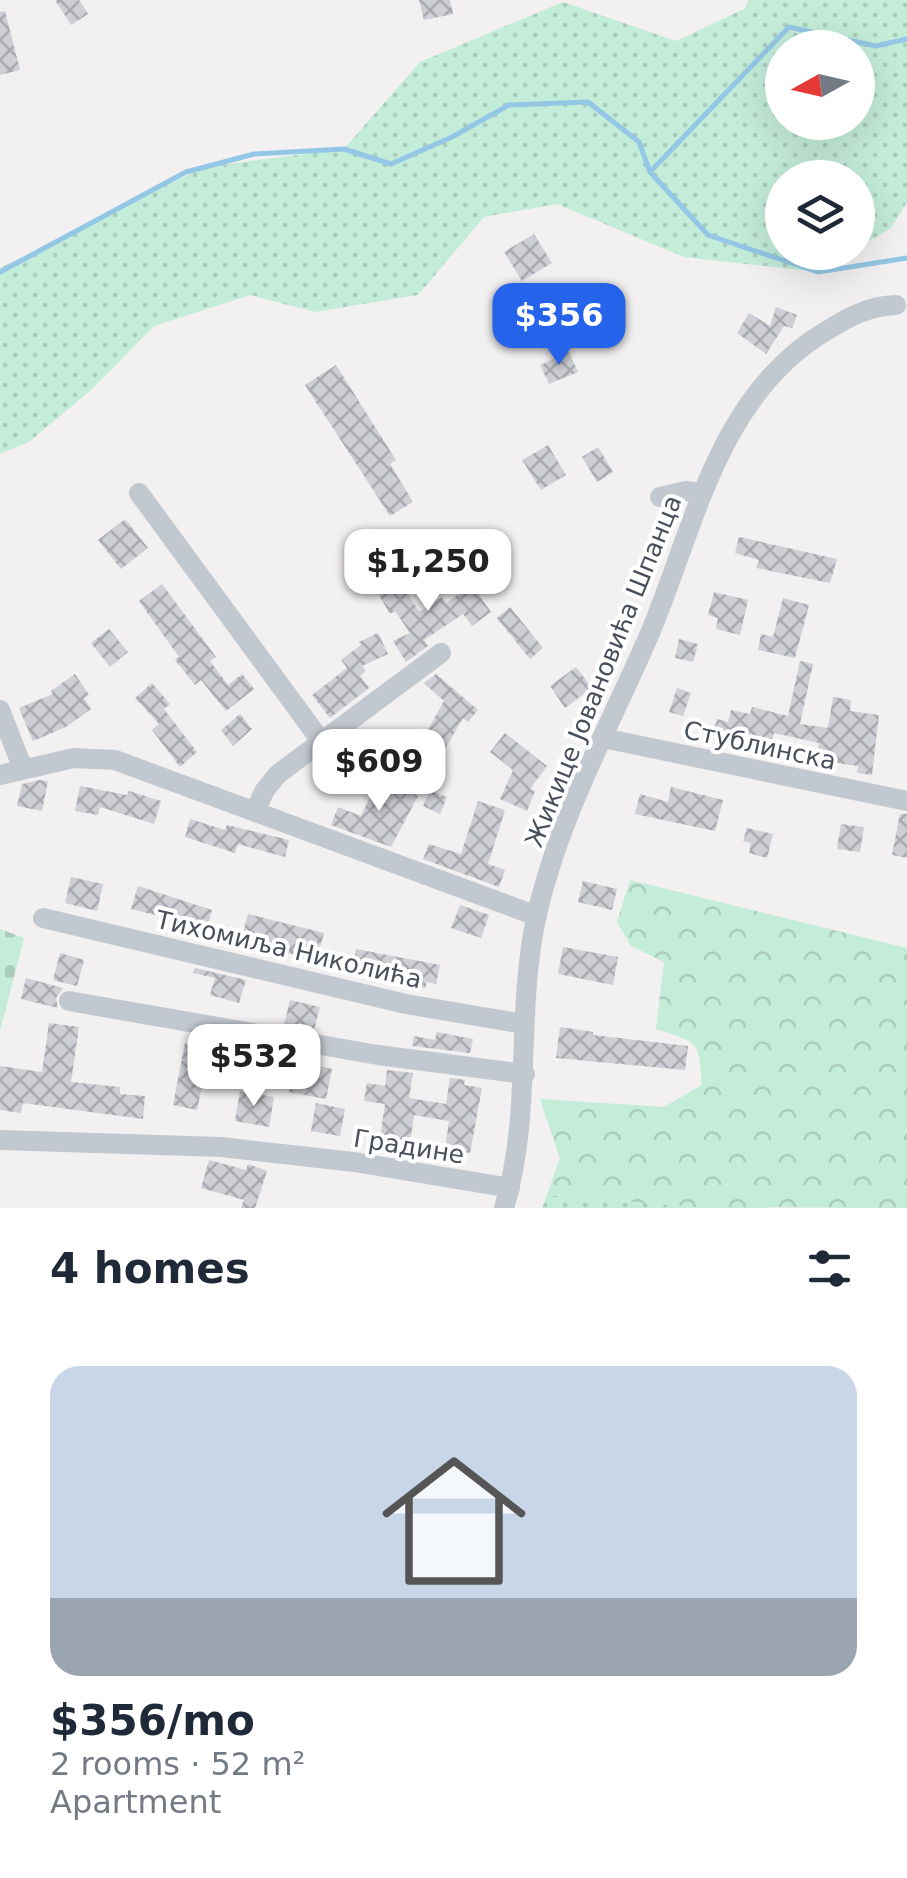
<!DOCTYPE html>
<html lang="en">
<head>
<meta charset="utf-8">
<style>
	:root { --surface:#fff; --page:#f2f2f3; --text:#1f2937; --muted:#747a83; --line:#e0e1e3; --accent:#2563eb }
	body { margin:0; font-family:"DejaVu Sans",sans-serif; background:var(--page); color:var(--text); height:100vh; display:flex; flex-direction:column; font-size:38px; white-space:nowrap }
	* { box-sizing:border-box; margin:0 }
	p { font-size:32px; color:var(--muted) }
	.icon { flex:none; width:55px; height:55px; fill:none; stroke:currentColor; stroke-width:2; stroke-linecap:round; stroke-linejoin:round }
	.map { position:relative; height:1208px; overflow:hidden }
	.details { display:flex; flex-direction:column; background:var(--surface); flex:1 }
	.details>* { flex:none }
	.needle { width:65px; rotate:262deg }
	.buttons { position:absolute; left:765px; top:30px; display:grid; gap:20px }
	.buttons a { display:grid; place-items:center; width:110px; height:110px; border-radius:50%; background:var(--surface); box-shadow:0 10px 40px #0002; font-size:50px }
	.price { position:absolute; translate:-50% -85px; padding:0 22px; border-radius:20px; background:#fff; color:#222; font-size:32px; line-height:65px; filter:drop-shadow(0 2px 5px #0008) }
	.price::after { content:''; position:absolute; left:50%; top:60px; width:30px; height:22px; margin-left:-15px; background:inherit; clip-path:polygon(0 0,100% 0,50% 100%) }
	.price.selected { background:var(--accent); color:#fff }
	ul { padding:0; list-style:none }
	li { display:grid; align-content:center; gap:20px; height:530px; padding:0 50px }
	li+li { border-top:2px solid var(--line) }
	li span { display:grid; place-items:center; height:310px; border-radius:30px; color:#555 }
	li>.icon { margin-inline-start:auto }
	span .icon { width:180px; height:180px; fill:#fffc; stroke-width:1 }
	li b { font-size:42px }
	h2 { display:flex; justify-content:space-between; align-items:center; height:120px; padding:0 50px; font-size:42px }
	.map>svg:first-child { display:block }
</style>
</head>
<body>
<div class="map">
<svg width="907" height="1208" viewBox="0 0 907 1208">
	<defs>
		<pattern id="grass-dots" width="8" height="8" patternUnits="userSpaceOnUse" patternTransform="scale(2.5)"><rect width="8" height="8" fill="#c3ecd9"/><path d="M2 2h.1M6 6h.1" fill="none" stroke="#a9ccbd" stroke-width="1.8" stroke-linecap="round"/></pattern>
		<pattern id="forest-crowns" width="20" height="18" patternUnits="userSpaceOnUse" patternTransform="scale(2.5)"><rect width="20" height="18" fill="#c3ecd9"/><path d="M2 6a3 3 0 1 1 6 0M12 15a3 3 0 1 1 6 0" fill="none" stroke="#a9ccbd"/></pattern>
		<pattern id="cemetery-stones" width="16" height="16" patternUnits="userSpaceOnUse" patternTransform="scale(2.5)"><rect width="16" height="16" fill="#c3ecd9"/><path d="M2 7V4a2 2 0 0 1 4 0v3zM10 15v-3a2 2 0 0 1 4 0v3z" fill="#a9ccbd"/></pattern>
		<pattern id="building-cross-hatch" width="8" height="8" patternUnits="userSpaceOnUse" patternTransform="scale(2.5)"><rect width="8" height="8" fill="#cdcfd4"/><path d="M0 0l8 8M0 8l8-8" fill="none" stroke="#a8aaaf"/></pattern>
	</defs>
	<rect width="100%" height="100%" fill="#f2f0f0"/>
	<!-- grass -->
	<g fill="url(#grass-dots)" fill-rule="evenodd">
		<path d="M 748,0 L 907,0 L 907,202 L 891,228 L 858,248 L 858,178 L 782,178 L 782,252 L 850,253 L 818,272 L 684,257 L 557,204 L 484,217 L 418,295 L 315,312 L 250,295 L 154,326 L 92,389 L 30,441 L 0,454 L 0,268 L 204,167 L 344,149 L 420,62 L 563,2 L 676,41 L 746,8 ZM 782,48 L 858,48 L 858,122 L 782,122 Z"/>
		<path d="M 547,1195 L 693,1207 L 763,1205 L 766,1208 L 542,1208 Z"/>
	</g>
	<!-- forest -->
	<path fill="url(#forest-crowns)" d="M 630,880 L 907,948 L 907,1208 L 693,1207 L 547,1195 L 560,1158 L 540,1099 L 664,1107 L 702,1085 C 699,1040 698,1042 656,1029 L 664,962 L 631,946 L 617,922 Z"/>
	<!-- cemetery -->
	<path fill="url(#cemetery-stones)" d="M 0,929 L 24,938 L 0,1031 Z"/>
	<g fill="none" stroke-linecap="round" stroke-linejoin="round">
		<!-- stream -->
		<g stroke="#93c7e5" stroke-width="5">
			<path d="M 650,172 L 789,27 L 876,46 L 907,39"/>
			<path d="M 0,272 L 186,172 L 254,154 L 344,149 L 391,164 L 452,137 L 509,105 L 588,102 L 639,142 L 650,172 L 708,235 L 818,272 L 907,258"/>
		</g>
	</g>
	<!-- building -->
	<g fill="url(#building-cross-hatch)">
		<path d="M 55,0 L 79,0 L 88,14 L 71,25 Z"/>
		<path d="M 419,0 L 450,0 L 453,14 L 424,20 Z"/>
		<path d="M 5,11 L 20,70 L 0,75 L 0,12 Z"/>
		<path d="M 534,234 L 552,263 L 522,281 L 504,252 Z"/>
		<path d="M 776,307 L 797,315 L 792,328 L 784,326 L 766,354 L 737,333 L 749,313 L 770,326 Z"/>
		<path d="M 569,352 L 578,372 L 549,384 L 540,365 Z"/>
		<path d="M 336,365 L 396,460 L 390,464 L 413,502 L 390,516 L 305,385 Z"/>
		<path d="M 548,445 L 566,475 L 541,490 L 522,460 Z"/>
		<path d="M 598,447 L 613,472 L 597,482 L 582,457 Z"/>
		<path d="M 125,519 L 148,548 L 121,569 L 98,540 Z"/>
		<path d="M 739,537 L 837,559 L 830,583 L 756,568 L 759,560 L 735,553 Z"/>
		<path d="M 397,575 L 419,612 L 442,597 L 446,603 L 472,585 L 491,612 L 472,626 L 463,614 L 424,640 L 428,646 L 406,662 L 393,641 L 410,633 L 395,611 L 390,614 L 375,588 Z"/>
		<path d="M 162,584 L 216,657 L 210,661 L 228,685 L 242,674 L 254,689 L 226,711 L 201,680 L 195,685 L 175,660 L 179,657 L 139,601 Z"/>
		<path d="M 714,592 L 748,600 L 740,635 L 716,629 L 718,618 L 708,615 Z"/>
		<path d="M 783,598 L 809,605 L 795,658 L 758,650 L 761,634 L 773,637 Z"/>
		<path d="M 510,607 L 543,648 L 530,659 L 497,618 Z"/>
		<path d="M 109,629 L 128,652 L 110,667 L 91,643 Z"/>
		<path d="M 378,633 L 388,654 L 362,666 L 366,671 L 360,676 L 369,688 L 330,718 L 312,695 L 347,668 L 341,660 L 361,645 L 359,642 Z"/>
		<path d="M 679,639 L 698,644 L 693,662 L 675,658 Z"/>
		<path d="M 800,661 L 813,664 L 800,724 L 828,728 L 833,697 L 851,700 L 850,711 L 879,715 L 872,775 L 857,773 L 858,766 L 816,760 L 819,743 L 774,733 L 771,744 L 713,733 L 717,719 L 728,722 L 731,710 L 750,714 L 752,707 L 788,716 Z"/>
		<path d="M 576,667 L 592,688 L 565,708 L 550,686 Z"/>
		<path d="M 75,674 L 89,695 L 84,698 L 91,709 L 66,727 L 33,741 L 19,708 L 53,694 L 51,691 Z"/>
		<path d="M 436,674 L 478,710 L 468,722 L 463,718 L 442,754 L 421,742 L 444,701 L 424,683 Z"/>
		<path d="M 152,683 L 170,704 L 164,709 L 197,752 L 180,767 L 152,730 L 159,724 L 135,698 Z"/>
		<path d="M 677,688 L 691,693 L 683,716 L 669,712 Z"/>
		<path d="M 240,714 L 252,729 L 233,746 L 221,730 Z"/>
		<path d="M 505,733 L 547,766 L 530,789 L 535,791 L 527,811 L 500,799 L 513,770 L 490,752 Z"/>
		<path d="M 379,778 L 418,796 L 391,847 L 331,825 L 338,807 L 361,816 Z"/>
		<path d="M 40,780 L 48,781 L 42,811 L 17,806 L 22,784 Z"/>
		<path d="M 80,786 L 127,795 L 129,791 L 161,801 L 154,824 L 100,807 L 98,815 L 75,811 Z"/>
		<path d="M 671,787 L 723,800 L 715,831 L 635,814 L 640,794 L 668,802 Z"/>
		<path d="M 430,790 L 447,797 L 440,814 L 423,806 Z"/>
		<path d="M 478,801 L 505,810 L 488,864 L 505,870 L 499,887 L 423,859 L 429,844 L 461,854 Z"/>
		<path d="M 900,814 L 907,814 L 907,858 L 892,855 Z"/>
		<path d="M 190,819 L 225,830 L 227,825 L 289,840 L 285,857 L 238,844 L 235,853 L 185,837 Z"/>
		<path d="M 841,824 L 864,827 L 860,852 L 837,849 Z"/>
		<path d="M 747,828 L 773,834 L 767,858 L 749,853 L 751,843 L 743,841 Z"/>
		<path d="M 71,877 L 103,884 L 97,911 L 65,903 Z"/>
		<path d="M 583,881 L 617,889 L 612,910 L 578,902 Z"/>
		<path d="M 138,886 L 212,910 L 206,933 L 175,925 L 176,920 L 131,909 Z"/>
		<path d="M 460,905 L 489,915 L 481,938 L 451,928 Z"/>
		<path d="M 248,914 L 324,933 L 316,961 L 241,940 Z"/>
		<path d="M 563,947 L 618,957 L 613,985 L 558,974 Z"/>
		<path d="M 356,949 L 440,965 L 436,984 L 427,982 L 425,988 L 351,972 Z"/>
		<path d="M 60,953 L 84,960 L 77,986 L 53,980 Z"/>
		<path d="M 195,968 L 246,980 L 239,1003 L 210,995 L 215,978 L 193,973 Z"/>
		<path d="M 26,978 L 63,988 L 56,998 L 58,1008 L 21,999 Z"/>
		<path d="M 290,1000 L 320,1007 L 314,1030 L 284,1025 Z"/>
		<path d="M 49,1023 L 79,1027 L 71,1082 L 120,1087 L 120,1094 L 145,1096 L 143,1119 L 23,1103 L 21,1113 L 0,1110 L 0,1066 L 42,1072 Z"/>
		<path d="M 560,1027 L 593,1032 L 593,1035 L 688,1046 L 685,1070 L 556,1058 Z"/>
		<path d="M 437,1032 L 473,1039 L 470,1053 L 412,1046 L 414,1036 L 435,1040 Z"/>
		<path d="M 185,1043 L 258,1062 L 252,1087 L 204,1077 L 197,1110 L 173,1105 Z"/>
		<path d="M 305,1063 L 332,1069 L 326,1099 L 289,1092 L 292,1073 L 303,1075 Z"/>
		<path d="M 387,1070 L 413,1073 L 409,1098 L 446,1104 L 450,1078 L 465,1080 L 464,1085 L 482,1088 L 470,1153 L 445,1150 L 449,1121 L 414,1115 L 409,1149 L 379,1145 L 385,1104 L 364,1101 L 367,1083 L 385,1086 Z"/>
		<path d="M 240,1091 L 274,1097 L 269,1127 L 235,1121 Z"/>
		<path d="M 316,1103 L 345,1109 L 340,1136 L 311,1131 Z"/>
		<path d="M 209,1160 L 246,1170 L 248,1164 L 267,1171 L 255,1208 L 241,1208 L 244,1200 L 201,1188 Z"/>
	</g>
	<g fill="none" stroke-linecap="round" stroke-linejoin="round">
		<!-- minor -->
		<g stroke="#c2c8d0" stroke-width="20">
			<path d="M 139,493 L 321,741"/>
			<path d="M 660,497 L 686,491 L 702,493"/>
			<path d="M 0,710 L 23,769"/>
			<path d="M 603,738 L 907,801"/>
			<path d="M 0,775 L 74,758 L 115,760 L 537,916"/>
			<path d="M 255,811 L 265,790 L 278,774 L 441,653"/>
			<path d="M 43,918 L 406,1004 L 524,1024"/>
			<path d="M 69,1001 L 378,1055 L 525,1074"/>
			<path d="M 0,1140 L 221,1147 L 354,1162 L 510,1188"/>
			<path d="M 504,1208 C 533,1112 515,1011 537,914 C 560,814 610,726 650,633 C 695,526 718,395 826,331 C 849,317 868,306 896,305"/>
		</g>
	</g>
	<g text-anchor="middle" stroke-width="8" stroke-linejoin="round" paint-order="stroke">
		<!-- street labels -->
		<g font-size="25" fill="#49505c" stroke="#fff">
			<text transform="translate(603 671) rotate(-68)" y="9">Жикице Јовановића Шпанца</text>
			<text transform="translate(760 745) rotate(12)" y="9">Стублинска</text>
			<text transform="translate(289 949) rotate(13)" y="9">Тихомиља Николића</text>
			<text transform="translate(409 1146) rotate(9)" y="9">Градине</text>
		</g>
	</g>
</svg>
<div class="buttons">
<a><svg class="needle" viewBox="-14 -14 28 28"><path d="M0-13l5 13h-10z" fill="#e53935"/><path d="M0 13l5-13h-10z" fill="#747a83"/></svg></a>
<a><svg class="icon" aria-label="layers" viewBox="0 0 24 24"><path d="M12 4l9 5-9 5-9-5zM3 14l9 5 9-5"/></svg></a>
</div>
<b class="price selected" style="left:559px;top:368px">$356</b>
<b class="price" style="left:428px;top:614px">$1,250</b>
<b class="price" style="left:379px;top:814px">$609</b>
<b class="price" style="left:254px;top:1109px">$532</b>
</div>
<section class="details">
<h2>4 homes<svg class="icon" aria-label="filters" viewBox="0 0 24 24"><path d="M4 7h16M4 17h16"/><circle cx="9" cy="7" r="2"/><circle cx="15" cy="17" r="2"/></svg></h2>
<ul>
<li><span style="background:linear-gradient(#c9d6e8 75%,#9aa5b1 0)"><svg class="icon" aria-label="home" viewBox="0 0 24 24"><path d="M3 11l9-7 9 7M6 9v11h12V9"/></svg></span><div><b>$356/mo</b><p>2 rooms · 52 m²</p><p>Apartment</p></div></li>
</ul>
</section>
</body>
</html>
